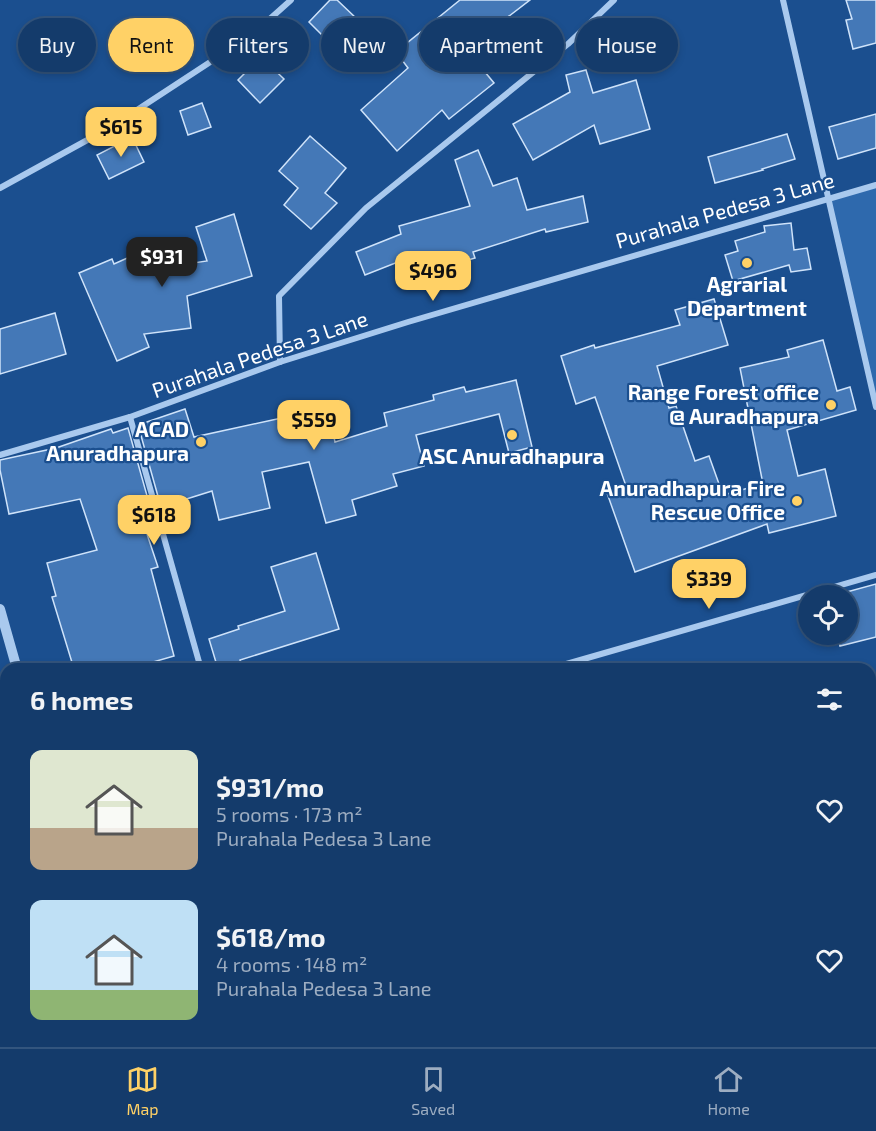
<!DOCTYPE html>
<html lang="en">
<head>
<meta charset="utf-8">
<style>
	:root { --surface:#143b6b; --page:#214673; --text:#f1f3f6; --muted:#9dadc1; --line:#33557e; --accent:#ffd166 }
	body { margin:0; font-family:"Exo 2",sans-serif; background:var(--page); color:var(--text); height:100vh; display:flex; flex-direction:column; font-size:22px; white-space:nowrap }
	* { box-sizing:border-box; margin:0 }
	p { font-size:20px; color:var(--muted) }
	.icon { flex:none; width:33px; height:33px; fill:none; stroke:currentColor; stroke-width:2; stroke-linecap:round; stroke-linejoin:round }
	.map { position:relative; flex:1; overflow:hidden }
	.sheet { position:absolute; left:0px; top:663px; width:876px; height:384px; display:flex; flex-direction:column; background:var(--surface); border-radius:18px 18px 0 0; box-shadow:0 3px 9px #0003,0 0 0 2px var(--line) }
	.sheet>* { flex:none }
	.guide { position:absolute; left:18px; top:18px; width:840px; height:54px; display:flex; gap:12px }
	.tools { position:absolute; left:798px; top:585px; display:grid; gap:12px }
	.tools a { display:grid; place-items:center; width:60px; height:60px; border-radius:50%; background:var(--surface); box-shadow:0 3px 9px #0003,0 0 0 2px var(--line); font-size:30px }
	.price { position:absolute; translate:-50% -51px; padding:0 14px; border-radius:12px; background:var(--accent); color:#111; font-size:20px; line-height:39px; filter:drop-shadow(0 2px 3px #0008) }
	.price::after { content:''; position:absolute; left:50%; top:36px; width:18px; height:14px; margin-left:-9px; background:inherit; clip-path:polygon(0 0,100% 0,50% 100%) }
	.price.current { background:#222; color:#fff }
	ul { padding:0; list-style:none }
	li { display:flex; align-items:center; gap:18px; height:150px; padding:0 30px }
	li span { display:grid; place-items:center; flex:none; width:168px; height:120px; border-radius:12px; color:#555 }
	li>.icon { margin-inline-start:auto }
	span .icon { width:72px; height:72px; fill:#fffc; stroke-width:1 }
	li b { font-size:26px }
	h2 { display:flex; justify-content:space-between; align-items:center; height:72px; padding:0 30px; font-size:26px }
	.tag { padding:0 21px; border-radius:27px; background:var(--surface); box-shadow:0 3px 9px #0003,0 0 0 2px var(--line); font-size:21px; line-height:54px }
	.tag.current { background:var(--accent); color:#111 }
	.tabs { display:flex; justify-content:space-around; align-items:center; height:84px; border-top:2px solid var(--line); background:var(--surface); font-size:16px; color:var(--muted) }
	.tabs a { display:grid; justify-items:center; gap:3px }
	.tabs .current { color:var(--accent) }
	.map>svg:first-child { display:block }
</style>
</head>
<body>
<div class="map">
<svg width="876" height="1047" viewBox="0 0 876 1047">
	<rect width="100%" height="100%" fill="#1b4f8f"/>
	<!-- green -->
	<path fill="#2e69ad" d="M 876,185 L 876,407 L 827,198 Z"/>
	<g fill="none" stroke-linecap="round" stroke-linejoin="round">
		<!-- stream -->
		<g stroke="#9cc4f0" stroke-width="8">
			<path d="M 870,918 L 876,915"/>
			<path d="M 774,1047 L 777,1041"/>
		</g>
	</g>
	<!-- building -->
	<g fill="#4478b7" stroke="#cfe3fa" stroke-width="1.5">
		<path d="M 330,0 L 337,0 L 357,19 L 332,45 L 309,22 Z"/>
		<path d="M 460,0 L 530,0 L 466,49 L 494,83 L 449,119 L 442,110 L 397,151 L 361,110 L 408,68 L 396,52 Z"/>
		<path d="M 846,0 L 876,0 L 876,43 L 853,49 L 846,20 L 852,19 Z"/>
		<path d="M 261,57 L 284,79 L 260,103 L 238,80 Z"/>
		<path d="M 586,70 L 593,93 L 636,80 L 650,129 L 600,144 L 594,125 L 533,160 L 513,124 L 570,92 L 566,75 Z"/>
		<path d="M 202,103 L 211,127 L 188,135 L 180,111 Z"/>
		<path d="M 876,114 L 876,148 L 838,159 L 829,127 Z"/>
		<path d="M 787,134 L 795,159 L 762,169 L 763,170 L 715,183 L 708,157 Z"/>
		<path d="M 310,136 L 346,168 L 325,193 L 337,203 L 311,229 L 284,205 L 298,188 L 279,171 Z"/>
		<path d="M 132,137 L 144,162 L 109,179 L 97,155 Z"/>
		<path d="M 478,150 L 493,186 L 517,178 L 527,210 L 583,196 L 588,222 L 546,232 L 545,229 L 473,252 L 475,258 L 413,276 L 408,258 L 365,275 L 356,252 L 401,234 L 399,226 L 470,206 L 455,160 Z"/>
		<path d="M 234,214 L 252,276 L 187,296 L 191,328 L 144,334 L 149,347 L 117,361 L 79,273 L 112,259 L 114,264 L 134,255 L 140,271 L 207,261 L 196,227 Z"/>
		<path d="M 791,223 L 794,250 L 807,248 L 811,269 L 791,272 L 789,265 L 733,281 L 725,255 L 738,251 L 735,241 L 765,232 L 764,226 Z"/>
		<path d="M 714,299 L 728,345 L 657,366 L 669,408 L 676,406 L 695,461 L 709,456 L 723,495 L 763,484 L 740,368 L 789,357 L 787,350 L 823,340 L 837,391 L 850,387 L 856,410 L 787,430 L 798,476 L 825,469 L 836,516 L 769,533 L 767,524 L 635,572 L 607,493 L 626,486 L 595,397 L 576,404 L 561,356 L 594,345 L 595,348 L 680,325 L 675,310 Z"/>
		<path d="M 55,313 L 66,354 L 0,374 L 0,329 Z"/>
		<path d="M 516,380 L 532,447 L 509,453 L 499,414 L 416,435 L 424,466 L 393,474 L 397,486 L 352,500 L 356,515 L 326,523 L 309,462 L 262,472 L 270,508 L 219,520 L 212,491 L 161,507 L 138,425 L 185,409 L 194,437 L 328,408 L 335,442 L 387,426 L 384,413 L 434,400 L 433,395 L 464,387 L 466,392 Z"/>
		<path d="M 128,428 L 151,510 L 140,513 L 158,567 L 151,569 L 174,656 L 129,669 L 74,669 L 52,597 L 56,596 L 47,563 L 97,550 L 80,499 L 9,514 L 0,470 L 0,460 L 56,448 L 111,429 L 113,433 Z"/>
		<path d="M 316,553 L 339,629 L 240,660 L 242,669 L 218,669 L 209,639 L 239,629 L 238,626 L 285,611 L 271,567 Z"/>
		<path d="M 876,584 L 876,637 L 840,646 L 837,634 L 848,634 L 848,596 L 832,596 Z"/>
	</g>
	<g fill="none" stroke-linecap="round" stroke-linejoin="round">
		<!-- service -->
		<path stroke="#a9c9ee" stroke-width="4.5" d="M 870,801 L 876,799"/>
		<!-- minor -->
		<g stroke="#a9c9ee" stroke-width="6">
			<path d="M 783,0 L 876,407"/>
			<path d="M 0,188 L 111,127 L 253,34 L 291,0"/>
			<path d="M 280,362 L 279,296 L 366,208 L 568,44 L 614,0"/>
			<path d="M 130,417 L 201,669"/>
			<path d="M 0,455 L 130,417 L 280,362 L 408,322 L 876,185"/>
			<path d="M 549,669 L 876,575"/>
			<path d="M 0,891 L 6,890"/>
			<path d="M 309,1041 L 310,1047"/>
			<path d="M 528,1047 L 546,1041"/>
		</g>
		<!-- tertiary -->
		<g stroke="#a9c9ee" stroke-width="10">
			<path d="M 0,609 L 17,669"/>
			<path d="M 122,1041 L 124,1047"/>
		</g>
	</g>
	<!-- markers -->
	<g fill="#ffd166" stroke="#1b4f8f" stroke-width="2">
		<circle cx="747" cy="263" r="6"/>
		<circle cx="831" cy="405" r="6"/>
		<circle cx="512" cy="435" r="6"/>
		<circle cx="201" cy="442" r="6"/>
		<circle cx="797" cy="501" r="6"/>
	</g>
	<g text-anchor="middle" stroke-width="4.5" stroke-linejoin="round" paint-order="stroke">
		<!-- street labels -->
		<g font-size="21" fill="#fff" stroke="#1b4f8f">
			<text transform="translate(725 211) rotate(-16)" y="7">Purahala Pedesa 3 Lane</text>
			<text transform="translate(260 355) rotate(-19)" y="7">Purahala Pedesa 3 Lane</text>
		</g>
		<!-- poi labels -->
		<g font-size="21" font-weight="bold" fill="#fff" stroke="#1b4f8f" text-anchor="end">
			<text x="747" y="292" text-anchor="middle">Agrarial<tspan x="747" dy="24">Department</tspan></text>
			<text x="819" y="400">Range Forest office<tspan x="819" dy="24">@ Auradhapura</tspan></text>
			<text x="189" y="437">ACAD<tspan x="189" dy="24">Anuradhapura</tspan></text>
			<text x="512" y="464" text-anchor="middle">ASC Anuradhapura</text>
			<text x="785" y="496">Anuradhapura Fire<tspan x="785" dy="24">Rescue Office</tspan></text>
		</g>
	</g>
</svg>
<div class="tools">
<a><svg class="icon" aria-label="locate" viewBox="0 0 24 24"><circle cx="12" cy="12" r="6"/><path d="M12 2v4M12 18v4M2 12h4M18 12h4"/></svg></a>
</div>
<b class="price" style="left:121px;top:158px">$615</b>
<b class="price current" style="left:162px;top:288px">$931</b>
<b class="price" style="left:433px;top:302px">$496</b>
<b class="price" style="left:314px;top:451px">$559</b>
<b class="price" style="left:154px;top:546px">$618</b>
<b class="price" style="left:709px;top:610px">$339</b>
<div class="guide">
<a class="tag">Buy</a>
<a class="tag current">Rent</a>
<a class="tag">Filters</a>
<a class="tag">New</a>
<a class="tag">Apartment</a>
<a class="tag">House</a>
</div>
<section class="sheet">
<h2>6 homes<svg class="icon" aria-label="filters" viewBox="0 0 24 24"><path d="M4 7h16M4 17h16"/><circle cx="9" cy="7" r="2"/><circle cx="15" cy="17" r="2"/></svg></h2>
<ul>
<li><span style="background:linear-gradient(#dfe7d0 65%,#b9a48a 0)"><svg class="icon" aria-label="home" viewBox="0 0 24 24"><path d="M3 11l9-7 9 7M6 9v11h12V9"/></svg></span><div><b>$931/mo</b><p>5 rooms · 173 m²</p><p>Purahala Pedesa 3 Lane</p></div><svg class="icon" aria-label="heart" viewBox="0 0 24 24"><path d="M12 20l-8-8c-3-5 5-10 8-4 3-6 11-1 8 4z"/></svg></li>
<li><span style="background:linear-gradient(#bfe0f5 75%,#8fb573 0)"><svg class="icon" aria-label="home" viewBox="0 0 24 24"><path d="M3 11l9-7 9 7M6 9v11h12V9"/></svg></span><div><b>$618/mo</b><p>4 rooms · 148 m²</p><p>Purahala Pedesa 3 Lane</p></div><svg class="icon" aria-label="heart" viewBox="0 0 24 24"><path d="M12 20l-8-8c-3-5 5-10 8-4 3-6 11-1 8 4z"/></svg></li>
</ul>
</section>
</div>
<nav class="tabs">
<a class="current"><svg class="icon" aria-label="map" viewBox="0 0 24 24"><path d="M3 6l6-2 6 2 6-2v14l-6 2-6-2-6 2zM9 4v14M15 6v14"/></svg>Map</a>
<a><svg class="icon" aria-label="saved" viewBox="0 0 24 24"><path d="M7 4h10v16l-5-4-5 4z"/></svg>Saved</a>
<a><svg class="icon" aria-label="home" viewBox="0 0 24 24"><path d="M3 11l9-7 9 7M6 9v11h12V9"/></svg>Home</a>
</nav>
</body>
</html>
